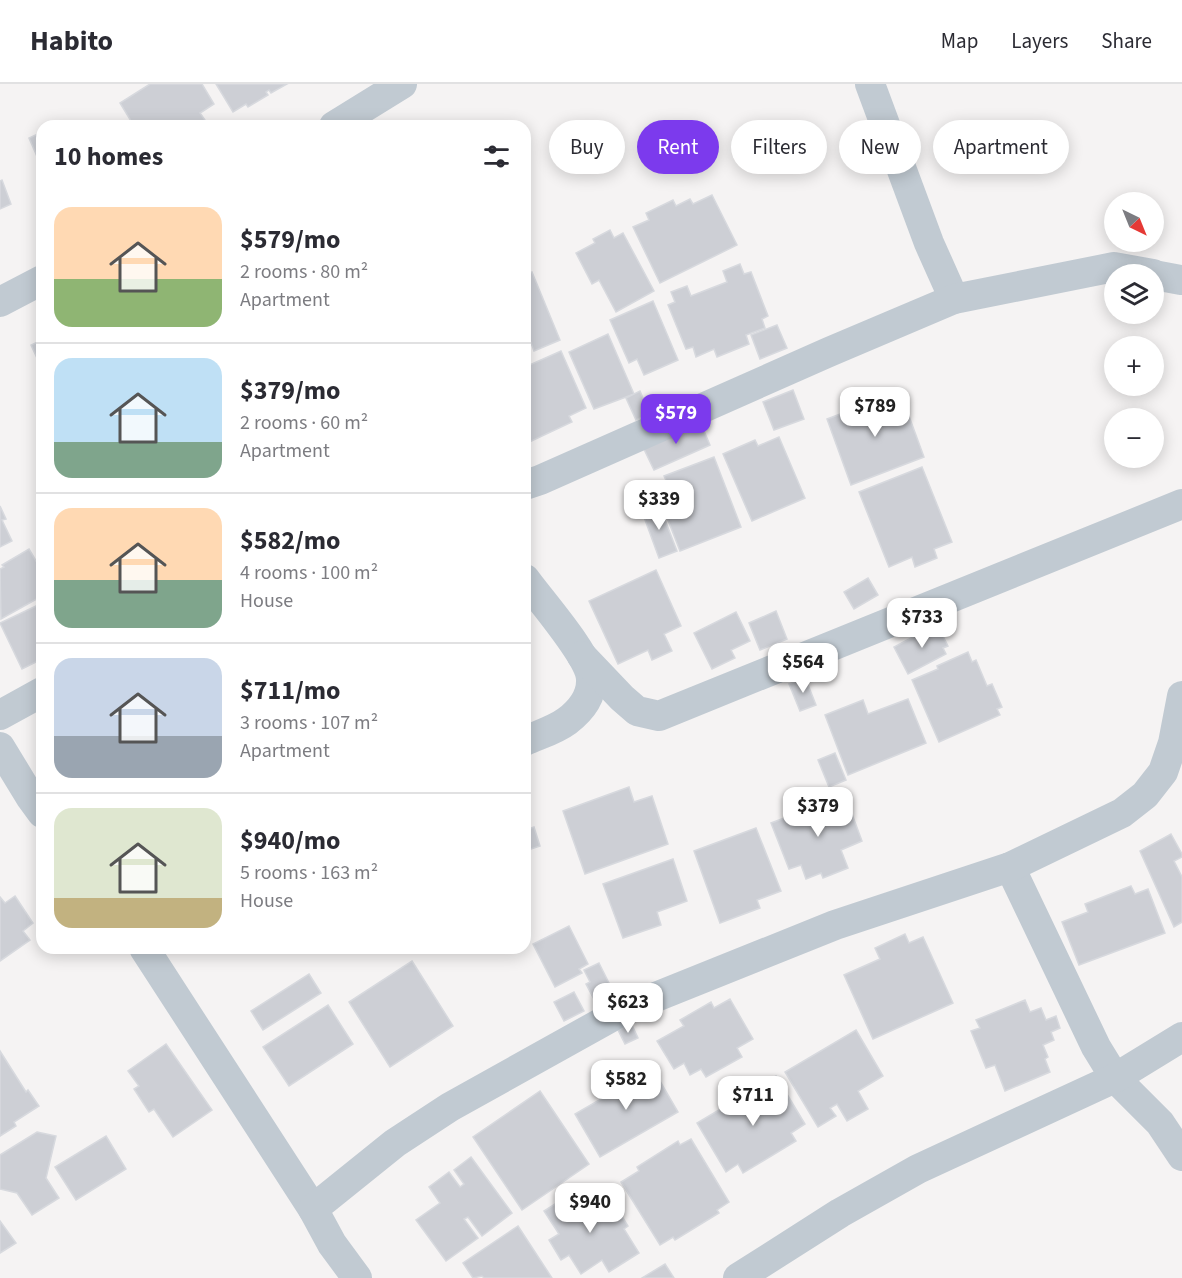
<!DOCTYPE html>
<html lang="en">
<head>
<meta charset="utf-8">
<style>
	:root { --surface:#fff; --page:#f7f7f7; --text:#2b2b33; --muted:#7c7c81; --line:#e1e1e2; --accent:#7c3aed }
	body { margin:0; font-family:"Source Sans 3",sans-serif; background:var(--page); color:var(--text); height:100vh; display:flex; flex-direction:column; font-size:22px; white-space:nowrap }
	* { box-sizing:border-box; margin:0 }
	p { font-size:20px; color:var(--muted) }
	.icon { flex:none; width:33px; height:33px; fill:none; stroke:currentColor; stroke-width:2; stroke-linecap:round; stroke-linejoin:round }
	.map { position:relative; flex:1; overflow:hidden }
	.drawer { position:absolute; left:36px; top:36px; width:495px; height:834px; display:flex; flex-direction:column; background:var(--surface); border-radius:18px; box-shadow:0 3px 15px #0003 }
	.drawer>* { flex:none }
	.banner { position:absolute; left:549px; top:36px; width:543px; height:54px; display:flex; gap:12px }
	.needle { width:39px; rotate:137deg }
	.tools { position:absolute; left:1104px; top:108px; display:grid; gap:12px }
	.tools a { display:grid; place-items:center; width:60px; height:60px; border-radius:50%; background:var(--surface); box-shadow:0 3px 15px #0003; font-size:30px }
	.price { position:absolute; translate:-50% -51px; padding:0 14px; border-radius:12px; background:#fff; color:#222; font-size:20px; line-height:39px; filter:drop-shadow(0 2px 3px #0008) }
	.price::after { content:''; position:absolute; left:50%; top:36px; width:18px; height:14px; margin-left:-9px; background:inherit; clip-path:polygon(0 0,100% 0,50% 100%) }
	.price.active { background:var(--accent); color:#fff }
	ul { padding:0; list-style:none }
	li { display:flex; align-items:center; gap:18px; height:150px; padding:0 18px }
	li+li { border-top:2px solid var(--line) }
	li span { display:grid; place-items:center; flex:none; width:168px; height:120px; border-radius:18px; color:#555 }
	li>.icon { margin-inline-start:auto }
	span .icon { width:72px; height:72px; fill:#fffc; stroke-width:1 }
	li b { font-size:26px }
	h2 { display:flex; justify-content:space-between; align-items:center; height:72px; padding:0 18px; font-size:26px }
	.tag { padding:0 21px; border-radius:27px; background:var(--surface); box-shadow:0 3px 15px #0003; font-size:21px; line-height:54px }
	.tag.active { background:var(--accent); color:#fff }
	header { display:flex; align-items:center; gap:36px; box-sizing:border-box; height:84px; padding:0 30px; background:var(--surface); border-bottom:2px solid var(--line) }
	header strong { font-size:28px }
	nav { display:flex; gap:33px; margin-inline-start:auto; font-size:21px }
	.map>svg:first-child { display:block }
</style>
</head>
<body>
<header>
<strong>Habito</strong>
<nav><a>Map</a><a>Layers</a><a>Share</a></nav>
</header>
<div class="map">
<svg width="1182" height="1194" viewBox="0 0 1182 1194">
	<rect width="100%" height="100%" fill="#f5f3f3"/>
	<!-- building -->
	<g fill="#cdcfd5" stroke="#d7d9de" stroke-width="1.5">
		<path d="M 150,0 L 202,0 L 214,20 L 200,29 L 207,39 L 201,42 L 134,42 L 120,19 Z"/>
		<path d="M 216,0 L 287,0 L 271,9 L 269,6 L 266,8 L 268,11 L 248,23 L 246,20 L 233,28 Z"/>
		<path d="M 42,48 L 42,76 L 39,77 L 29,54 Z"/>
		<path d="M 2,96 L 11,120 L 0,125 L 0,97 Z"/>
		<path d="M 712,111 L 737,161 L 660,199 L 633,143 L 649,136 L 646,129 L 673,116 L 676,122 L 690,115 L 693,120 Z"/>
		<path d="M 610,146 L 614,154 L 623,149 L 654,207 L 616,228 L 599,196 L 592,200 L 576,169 L 595,159 L 593,155 Z"/>
		<path d="M 740,180 L 744,190 L 751,188 L 768,232 L 762,235 L 765,244 L 746,251 L 749,260 L 717,273 L 714,265 L 696,273 L 693,263 L 686,265 L 668,221 L 675,218 L 671,208 L 687,202 L 691,212 L 727,198 L 723,187 Z"/>
		<path d="M 532,188 L 560,256 L 534,267 L 527,248 L 525,249 L 525,191 Z"/>
		<path d="M 653,217 L 678,276 L 644,291 L 637,275 L 629,279 L 610,236 Z"/>
		<path d="M 777,241 L 787,264 L 760,275 L 751,251 Z"/>
		<path d="M 608,250 L 634,310 L 594,325 L 569,268 Z"/>
		<path d="M 42,256 L 42,285 L 31,261 Z"/>
		<path d="M 561,267 L 586,324 L 569,332 L 572,338 L 525,360 L 525,283 Z"/>
		<path d="M 793,306 L 804,335 L 774,346 L 763,318 Z"/>
		<path d="M 640,307 L 650,330 L 636,336 L 626,314 Z"/>
		<path d="M 880,312 L 883,320 L 902,313 L 924,373 L 851,401 L 827,335 L 851,326 L 850,323 Z"/>
		<path d="M 699,335 L 710,361 L 654,386 L 642,361 Z"/>
		<path d="M 779,353 L 805,414 L 752,437 L 723,370 L 755,356 L 758,362 Z"/>
		<path d="M 714,373 L 741,443 L 680,467 L 659,413 L 671,408 L 664,392 Z"/>
		<path d="M 922,383 L 952,458 L 934,465 L 937,474 L 915,483 L 912,473 L 889,483 L 859,408 Z"/>
		<path d="M 656,419 L 660,429 L 662,428 L 677,467 L 659,474 L 641,425 Z"/>
		<path d="M 0,422 L 6,435 L 2,436 L 12,457 L 0,463 Z"/>
		<path d="M 29,465 L 42,487 L 42,512 L 1,535 L 0,485 L 4,483 L 2,481 Z"/>
		<path d="M 656,486 L 681,542 L 664,550 L 672,567 L 652,576 L 648,566 L 618,580 L 589,517 Z"/>
		<path d="M 868,494 L 878,511 L 854,525 L 844,508 Z"/>
		<path d="M 36,522 L 38,525 L 42,523 L 42,575 L 22,585 L 0,539 Z"/>
		<path d="M 776,527 L 787,555 L 760,566 L 749,539 Z"/>
		<path d="M 736,528 L 750,557 L 731,566 L 735,574 L 712,585 L 694,549 Z"/>
		<path d="M 937,540 L 948,562 L 943,564 L 946,570 L 908,590 L 894,563 Z"/>
		<path d="M 968,568 L 972,578 L 976,576 L 987,602 L 992,600 L 1002,623 L 997,625 L 1000,631 L 939,658 L 912,596 L 938,585 L 937,582 Z"/>
		<path d="M 805,593 L 816,621 L 800,627 L 789,600 Z"/>
		<path d="M 908,615 L 926,659 L 848,691 L 825,631 L 863,616 L 868,630 Z"/>
		<path d="M 835,669 L 846,696 L 829,703 L 818,676 Z"/>
		<path d="M 629,703 L 634,718 L 652,712 L 668,760 L 585,790 L 563,727 Z"/>
		<path d="M 845,711 L 862,757 L 841,766 L 848,784 L 823,794 L 821,789 L 806,795 L 801,781 L 789,785 L 771,739 Z"/>
		<path d="M 534,743 L 540,762 L 525,767 L 525,746 Z"/>
		<path d="M 756,744 L 781,807 L 757,816 L 760,824 L 720,839 L 694,767 Z"/>
		<path d="M 1171,750 L 1182,770 L 1182,773 L 1174,777 L 1182,793 L 1182,838 L 1174,843 L 1140,767 Z"/>
		<path d="M 673,775 L 687,817 L 657,828 L 661,841 L 623,854 L 603,800 Z"/>
		<path d="M 1131,802 L 1135,810 L 1148,805 L 1165,849 L 1079,881 L 1062,838 L 1088,828 L 1085,820 Z"/>
		<path d="M 15,812 L 33,839 L 23,847 L 30,856 L 0,877 L 0,813 L 5,819 Z"/>
		<path d="M 569,842 L 588,880 L 579,885 L 582,889 L 555,903 L 533,860 Z"/>
		<path d="M 905,850 L 909,859 L 923,853 L 953,919 L 873,955 L 844,891 L 880,875 L 875,864 Z"/>
		<path d="M 412,877 L 453,942 L 390,983 L 349,918 Z"/>
		<path d="M 599,879 L 614,909 L 596,919 L 586,900 L 590,898 L 584,886 Z"/>
		<path d="M 309,890 L 321,909 L 263,946 L 251,927 Z"/>
		<path d="M 574,908 L 584,927 L 564,937 L 554,918 Z"/>
		<path d="M 730,915 L 753,955 L 737,964 L 742,973 L 706,993 L 701,985 L 690,991 L 684,979 L 674,985 L 657,957 L 684,942 L 680,936 L 711,918 L 714,924 Z"/>
		<path d="M 1025,916 L 1030,928 L 1041,924 L 1046,936 L 1056,932 L 1060,944 L 1051,948 L 1054,956 L 1043,961 L 1048,973 L 1045,975 L 1050,988 L 1005,1007 L 995,981 L 986,984 L 971,947 L 980,944 L 976,936 Z"/>
		<path d="M 328,921 L 353,960 L 289,1002 L 263,963 Z"/>
		<path d="M 631,939 L 638,954 L 625,960 L 618,946 Z"/>
		<path d="M 856,946 L 883,992 L 858,1007 L 868,1025 L 847,1037 L 837,1020 L 830,1024 L 836,1032 L 818,1043 L 785,988 Z"/>
		<path d="M 166,960 L 212,1026 L 173,1053 L 154,1025 L 149,1028 L 134,1005 L 139,1002 L 128,987 Z"/>
		<path d="M 0,967 L 26,1008 L 28,1006 L 39,1022 L 14,1038 L 16,1042 L 0,1052 Z"/>
		<path d="M 635,985 L 640,993 L 653,985 L 678,1028 L 600,1073 L 575,1030 L 608,1011 L 604,1003 Z"/>
		<path d="M 776,992 L 805,1040 L 791,1049 L 796,1057 L 743,1089 L 738,1080 L 726,1088 L 697,1039 Z"/>
		<path d="M 540,1007 L 589,1080 L 522,1126 L 473,1053 Z"/>
		<path d="M 37,1048 L 56,1052 L 46,1094 L 59,1114 L 32,1131 L 17,1109 L 0,1105 L 0,1071 Z"/>
		<path d="M 106,1052 L 126,1085 L 76,1116 L 55,1083 Z"/>
		<path d="M 691,1055 L 729,1118 L 717,1126 L 719,1129 L 675,1156 L 673,1153 L 660,1161 L 621,1098 L 639,1087 L 637,1083 L 678,1057 L 680,1061 Z"/>
		<path d="M 471,1073 L 512,1129 L 482,1152 L 468,1133 L 464,1135 L 478,1154 L 446,1177 L 416,1136 L 440,1119 L 429,1103 L 449,1088 L 460,1103 L 464,1100 L 454,1086 Z"/>
		<path d="M 577,1106 L 591,1129 L 612,1116 L 628,1142 L 624,1145 L 639,1169 L 609,1188 L 602,1176 L 581,1190 L 569,1171 L 561,1176 L 549,1156 L 559,1150 L 544,1127 Z"/>
		<path d="M 0,1137 L 16,1159 L 0,1169 Z"/>
		<path d="M 518,1142 L 552,1194 L 484,1194 L 482,1192 L 473,1194 L 463,1179 Z"/>
		<path d="M 665,1180 L 674,1194 L 642,1194 Z"/>
	</g>
	<g fill="none" stroke-linecap="round" stroke-linejoin="round">
		<!-- minor -->
		<g stroke="#c1cad2" stroke-width="30">
			<path d="M 870,0 L 929,159 L 954,215"/>
			<path d="M 334,42 L 402,0"/>
			<path d="M 1154,191 L 1181,196"/>
			<path d="M 0,218 L 42,196"/>
			<path d="M 525,401 L 540,396 L 829,268 L 954,215 L 1114,183 L 1153,190"/>
			<path d="M 525,495 C 540,516 590,572 591,595 C 592,613 580,627 567,637 C 555,646 538,651 525,657"/>
			<path d="M 582,572 L 622,614 L 637,627 L 659,632 L 1182,420"/>
			<path d="M 0,631 L 42,608"/>
			<path d="M 0,663 L 31,714 L 42,729"/>
			<path d="M 1010,783 L 1096,963 L 1115,994 L 1160,1039 L 1182,1072"/>
			<path d="M 144,864 L 313,1125"/>
			<path d="M 357,1194 L 332,1160 L 313,1125 L 395,1059 L 450,1023 L 626,925 L 835,841 L 1010,783 L 1122,729 L 1145,711 L 1163,688 L 1173,659 L 1182,612"/>
			<path d="M 738,1194 L 840,1129 L 918,1085 L 1115,994 L 1182,953"/>
		</g>
	</g>
</svg>
<div class="tools">
<a><svg class="needle" viewBox="-14 -14 28 28"><path d="M0-13l5 13h-10z" fill="#e53935"/><path d="M0 13l5-13h-10z" fill="#7c7c81"/></svg></a>
<a><svg class="icon" aria-label="layers" viewBox="0 0 24 24"><path d="M12 4l9 5-9 5-9-5zM3 14l9 5 9-5"/></svg></a>
<a>+</a>
<a>−</a>
</div>
<b class="price" style="left:875px;top:354px">$789</b>
<b class="price active" style="left:676px;top:361px">$579</b>
<b class="price" style="left:659px;top:447px">$339</b>
<b class="price" style="left:922px;top:565px">$733</b>
<b class="price" style="left:803px;top:610px">$564</b>
<b class="price" style="left:818px;top:754px">$379</b>
<b class="price" style="left:628px;top:950px">$623</b>
<b class="price" style="left:626px;top:1027px">$582</b>
<b class="price" style="left:753px;top:1043px">$711</b>
<b class="price" style="left:590px;top:1150px">$940</b>
<div class="banner">
<a class="tag">Buy</a>
<a class="tag active">Rent</a>
<a class="tag">Filters</a>
<a class="tag">New</a>
<a class="tag">Apartment</a>
</div>
<section class="drawer">
<h2>10 homes<svg class="icon" aria-label="filters" viewBox="0 0 24 24"><path d="M4 7h16M4 17h16"/><circle cx="9" cy="7" r="2"/><circle cx="15" cy="17" r="2"/></svg></h2>
<ul>
<li><span style="background:linear-gradient(#ffd9b3 60%,#8fb573 0)"><svg class="icon" aria-label="home" viewBox="0 0 24 24"><path d="M3 11l9-7 9 7M6 9v11h12V9"/></svg></span><div><b>$579/mo</b><p>2 rooms · 80 m²</p><p>Apartment</p></div></li>
<li><span style="background:linear-gradient(#bfe0f5 70%,#7fa58c 0)"><svg class="icon" aria-label="home" viewBox="0 0 24 24"><path d="M3 11l9-7 9 7M6 9v11h12V9"/></svg></span><div><b>$379/mo</b><p>2 rooms · 60 m²</p><p>Apartment</p></div></li>
<li><span style="background:linear-gradient(#ffd9b3 60%,#7fa58c 0)"><svg class="icon" aria-label="home" viewBox="0 0 24 24"><path d="M3 11l9-7 9 7M6 9v11h12V9"/></svg></span><div><b>$582/mo</b><p>4 rooms · 100 m²</p><p>House</p></div></li>
<li><span style="background:linear-gradient(#c9d6e8 65%,#9aa5b1 0)"><svg class="icon" aria-label="home" viewBox="0 0 24 24"><path d="M3 11l9-7 9 7M6 9v11h12V9"/></svg></span><div><b>$711/mo</b><p>3 rooms · 107 m²</p><p>Apartment</p></div></li>
<li><span style="background:linear-gradient(#dfe7d0 75%,#c2b280 0)"><svg class="icon" aria-label="home" viewBox="0 0 24 24"><path d="M3 11l9-7 9 7M6 9v11h12V9"/></svg></span><div><b>$940/mo</b><p>5 rooms · 163 m²</p><p>House</p></div></li>
</ul>
</section>
</div>
</body>
</html>
